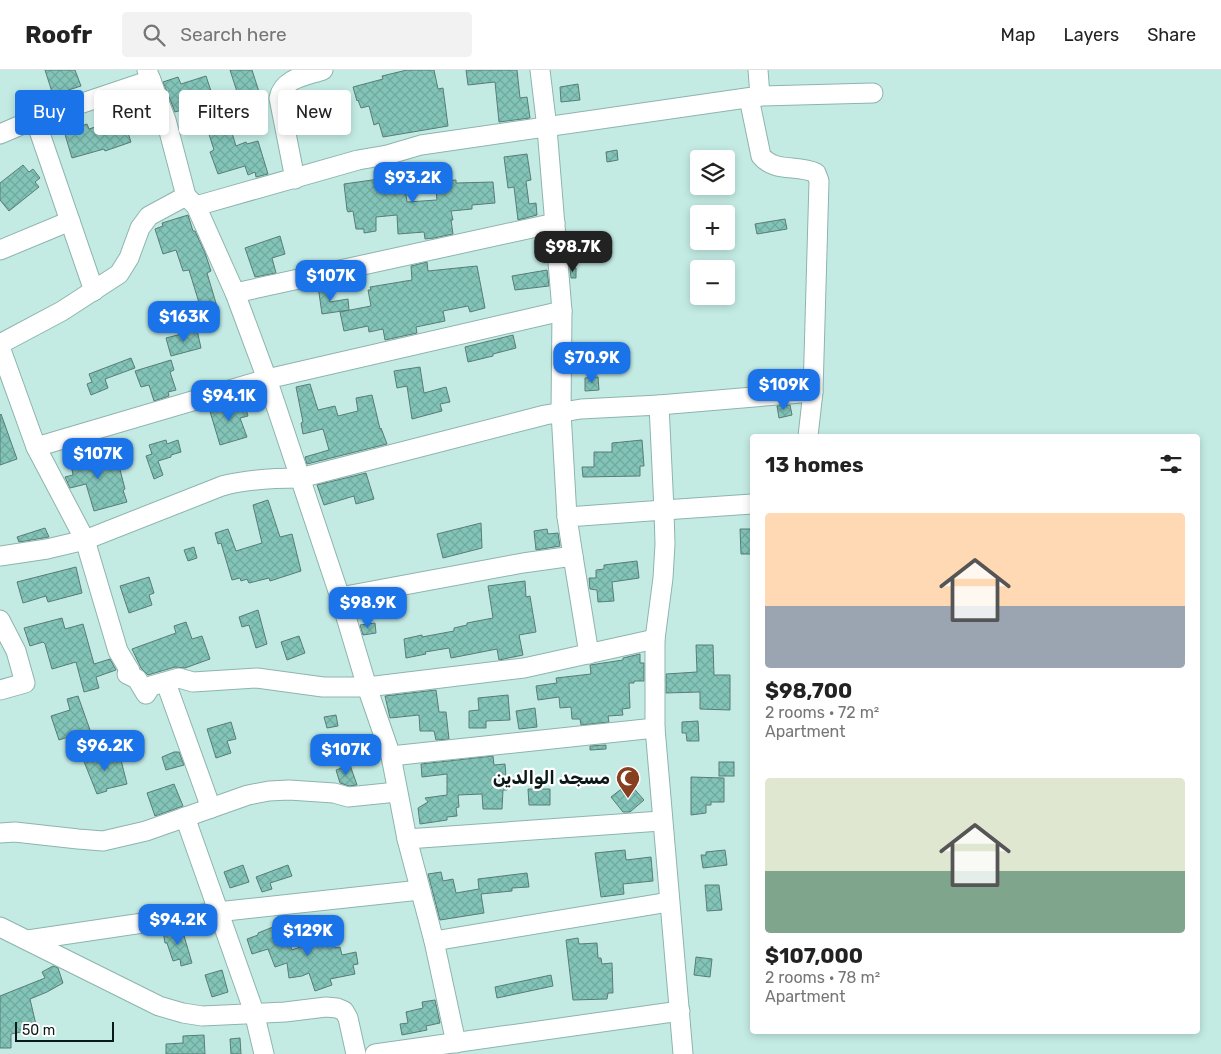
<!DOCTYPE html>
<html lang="en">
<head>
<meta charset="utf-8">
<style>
	:root { --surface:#fff; --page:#f2f2f2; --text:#222; --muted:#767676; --line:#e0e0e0; --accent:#1a73e8 }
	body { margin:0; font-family:Rubik,Cairo,sans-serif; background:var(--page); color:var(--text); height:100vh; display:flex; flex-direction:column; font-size:19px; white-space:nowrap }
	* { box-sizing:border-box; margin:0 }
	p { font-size:16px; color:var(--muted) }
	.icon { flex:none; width:28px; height:28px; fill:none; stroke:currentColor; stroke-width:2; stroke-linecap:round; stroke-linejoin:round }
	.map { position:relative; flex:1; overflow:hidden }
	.side { position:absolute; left:750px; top:364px; width:450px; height:600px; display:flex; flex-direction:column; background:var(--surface); border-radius:5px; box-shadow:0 2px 8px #0003 }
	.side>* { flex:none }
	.hud { position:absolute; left:15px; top:20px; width:475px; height:45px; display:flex; gap:10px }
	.fabs { position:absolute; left:690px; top:80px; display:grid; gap:10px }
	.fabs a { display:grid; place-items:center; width:45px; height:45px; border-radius:5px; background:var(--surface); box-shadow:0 2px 8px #0003; font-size:25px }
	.scale { position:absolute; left:15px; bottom:12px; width:99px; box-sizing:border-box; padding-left:5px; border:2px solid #0b1a18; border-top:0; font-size:14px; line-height:18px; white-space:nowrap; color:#0b1a18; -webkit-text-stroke:4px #fff; paint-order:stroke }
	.price { position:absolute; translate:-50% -42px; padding:0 11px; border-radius:10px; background:var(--accent); color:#fff; font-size:16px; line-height:32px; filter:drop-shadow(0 1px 2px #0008) }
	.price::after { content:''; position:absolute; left:50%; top:30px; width:15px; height:11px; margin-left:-8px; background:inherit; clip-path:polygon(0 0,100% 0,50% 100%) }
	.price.on { background:#222; color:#fff }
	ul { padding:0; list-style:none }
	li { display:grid; align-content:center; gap:10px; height:265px; padding:0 15px }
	li span { display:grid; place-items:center; height:155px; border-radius:5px; color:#555 }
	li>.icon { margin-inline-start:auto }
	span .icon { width:90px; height:90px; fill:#fffc; stroke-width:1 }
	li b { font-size:21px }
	h2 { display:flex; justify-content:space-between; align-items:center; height:60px; padding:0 15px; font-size:21px }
	.tag { padding:0 18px; border-radius:5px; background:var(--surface); box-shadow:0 2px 8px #0003; font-size:18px; line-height:45px }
	.tag.on { background:var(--accent); color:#fff }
	header { display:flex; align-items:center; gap:30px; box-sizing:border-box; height:70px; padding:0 25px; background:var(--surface); border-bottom:1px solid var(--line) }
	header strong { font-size:24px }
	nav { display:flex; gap:28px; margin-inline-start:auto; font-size:18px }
	.search { width:350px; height:45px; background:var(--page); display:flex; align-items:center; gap:12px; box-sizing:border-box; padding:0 18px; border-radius:5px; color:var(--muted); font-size:19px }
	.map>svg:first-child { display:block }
</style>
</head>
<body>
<header>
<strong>Roofr</strong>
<div class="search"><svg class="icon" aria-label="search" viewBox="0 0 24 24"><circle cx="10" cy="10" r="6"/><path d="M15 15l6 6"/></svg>Search here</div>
<nav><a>Map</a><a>Layers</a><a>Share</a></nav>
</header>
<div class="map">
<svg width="1221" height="984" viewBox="0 0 1221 984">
	<defs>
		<pattern id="building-cross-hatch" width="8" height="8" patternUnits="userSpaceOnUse" patternTransform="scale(1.25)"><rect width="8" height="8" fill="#83c4b9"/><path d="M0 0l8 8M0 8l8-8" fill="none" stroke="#70a89e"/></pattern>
	</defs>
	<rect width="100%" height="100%" fill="#c3ebe4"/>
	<!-- building -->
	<g fill="url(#building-cross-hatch)" stroke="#587d77">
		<path d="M 45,0 L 75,0 L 81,16 L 53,25 Z"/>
		<path d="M 230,0 L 252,0 L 261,28 L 241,34 Z"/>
		<path d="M 407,0 L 434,0 L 438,19 L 443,18 L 448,56 L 383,67 L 379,53 L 374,55 L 369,36 L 361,38 L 358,30 L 357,31 L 353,17 L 383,9 L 382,6 Z"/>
		<path d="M 466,0 L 517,0 L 520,28 L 527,27 L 530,48 L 499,52 L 495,12 L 468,15 Z"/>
		<path d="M 206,6 L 215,33 L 222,31 L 236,76 L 246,72 L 247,74 L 258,71 L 268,104 L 256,107 L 255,102 L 248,105 L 245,96 L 218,104 L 210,82 L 214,80 L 208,61 L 206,62 L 201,34 L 175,42 L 163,12 L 178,7 L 181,14 Z"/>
		<path d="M 578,14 L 580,30 L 561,32 L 560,17 Z"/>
		<path d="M 123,48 L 131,72 L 105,81 L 104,79 L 72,88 L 64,61 L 87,54 L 89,59 Z"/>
		<path d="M 617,80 L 618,90 L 607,92 L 606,82 Z"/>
		<path d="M 527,84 L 531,110 L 526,111 L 529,134 L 536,133 L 537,145 L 518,150 L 514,117 L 508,118 L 504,87 Z"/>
		<path d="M 23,95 L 29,102 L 33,99 L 40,108 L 35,112 L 39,117 L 9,141 L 0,130 L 0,113 Z"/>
		<path d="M 403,103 L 407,132 L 437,130 L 435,112 L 456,110 L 456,113 L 493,112 L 495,133 L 472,135 L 472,139 L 451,141 L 453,150 L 451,150 L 453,164 L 434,168 L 425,169 L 424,162 L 398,164 L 397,145 L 376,147 L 376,161 L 364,163 L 364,159 L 356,159 L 353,141 L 348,142 L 347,140 L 344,114 L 379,109 L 379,106 Z"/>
		<path d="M 188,145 L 193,161 L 195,161 L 205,183 L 211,201 L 207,203 L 218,240 L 213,241 L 213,244 L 200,247 L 198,236 L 200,236 L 189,200 L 183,201 L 176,180 L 163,184 L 155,159 L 163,156 L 162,153 Z"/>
		<path d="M 785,149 L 787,159 L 757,164 L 755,154 Z"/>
		<path d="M 280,166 L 285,184 L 272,188 L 276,203 L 255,207 L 245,178 Z"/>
		<path d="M 427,192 L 428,201 L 477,196 L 485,238 L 470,242 L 468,236 L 443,241 L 445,251 L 416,257 L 417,263 L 385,270 L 383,259 L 369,262 L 368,256 L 344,261 L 340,242 L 371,236 L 368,220 L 371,220 L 370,217 L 412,210 L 411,196 Z"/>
		<path d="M 570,198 L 576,198 L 576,208 L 571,208 Z"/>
		<path d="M 547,200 L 549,216 L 515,220 L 512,206 Z"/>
		<path d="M 326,215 L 330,232 L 348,229 L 349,240 L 322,244 L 318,216 Z"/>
		<path d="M 197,260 L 201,278 L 171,286 L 166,268 Z"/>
		<path d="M 513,265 L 516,278 L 493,284 L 493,286 L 468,292 L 465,277 Z"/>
		<path d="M 131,288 L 135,298 L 105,309 L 108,318 L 91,325 L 87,314 L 92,312 L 89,304 Z"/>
		<path d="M 171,290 L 174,300 L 170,302 L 176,320 L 168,322 L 169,326 L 154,331 L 149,315 L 141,317 L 135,301 Z"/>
		<path d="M 420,297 L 424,323 L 446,317 L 450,332 L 440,334 L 442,341 L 412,349 L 407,316 L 397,318 L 394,301 Z"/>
		<path d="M 598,307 L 599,320 L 585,321 L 585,308 Z"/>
		<path d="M 310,314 L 318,340 L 335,336 L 338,346 L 358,341 L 356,328 L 372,325 L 380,359 L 381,358 L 387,374 L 307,394 L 305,387 L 329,380 L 323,359 L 303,364 L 301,353 L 303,352 L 296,317 Z"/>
		<path d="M 243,330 L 248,346 L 240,348 L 247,367 L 220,375 L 209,338 L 220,335 L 221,337 Z"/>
		<path d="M 790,335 L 792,345 L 779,348 L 777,336 Z"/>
		<path d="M 1,344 L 17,389 L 0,395 L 0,345 Z"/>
		<path d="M 166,370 L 167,374 L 178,370 L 181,382 L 171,385 L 171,387 L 158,391 L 163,405 L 154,409 L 146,386 L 152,384 L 149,375 Z"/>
		<path d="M 642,370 L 644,396 L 640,396 L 640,406 L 583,407 L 582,397 L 594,397 L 594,382 L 612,382 L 612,373 Z"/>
		<path d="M 99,381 L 103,395 L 118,392 L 125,419 L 123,420 L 127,432 L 94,441 L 86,414 L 70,418 L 65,407 L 73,405 L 70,388 Z"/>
		<path d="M 366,403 L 374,429 L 356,434 L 354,426 L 324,435 L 317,415 Z"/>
		<path d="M 268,430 L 280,467 L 292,464 L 301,501 L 270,511 L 269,508 L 249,513 L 247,509 L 241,511 L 240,508 L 232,510 L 221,473 L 218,474 L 215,463 L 228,459 L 236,481 L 262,473 L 253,435 Z"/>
		<path d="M 481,453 L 482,478 L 443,488 L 437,464 Z"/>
		<path d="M 45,458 L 49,467 L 19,472 L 17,467 Z"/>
		<path d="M 547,459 L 548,464 L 558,463 L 560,476 L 536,480 L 534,461 Z"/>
		<path d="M 740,459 L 752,459 L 752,484 L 741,484 Z"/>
		<path d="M 194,477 L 197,488 L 188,491 L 184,480 Z"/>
		<path d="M 637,491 L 639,508 L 612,512 L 614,531 L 598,532 L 597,520 L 590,519 L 589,508 L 596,508 L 596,500 L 604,499 L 604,495 Z"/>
		<path d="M 76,497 L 82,523 L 48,532 L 46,526 L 23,533 L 17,512 Z"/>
		<path d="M 149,507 L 154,523 L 149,525 L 152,535 L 129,543 L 120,516 Z"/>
		<path d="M 525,511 L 526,527 L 530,526 L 536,562 L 519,565 L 523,585 L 499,590 L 497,579 L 451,588 L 449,578 L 425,582 L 426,584 L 406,588 L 404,569 L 422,565 L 422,567 L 454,561 L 454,558 L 467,555 L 467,553 L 493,548 L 488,516 Z"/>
		<path d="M 258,540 L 267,574 L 256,578 L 249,555 L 242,557 L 239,547 Z"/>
		<path d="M 62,548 L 65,559 L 83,554 L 94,594 L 110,589 L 116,600 L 96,607 L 99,618 L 84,622 L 76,592 L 52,599 L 45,574 L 43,572 L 30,576 L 24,558 Z"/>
		<path d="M 186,552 L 192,569 L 202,566 L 210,589 L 185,598 L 175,597 L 148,605 L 141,598 L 132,579 L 176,563 L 174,556 Z"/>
		<path d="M 375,553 L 376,563 L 363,565 L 360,555 Z"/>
		<path d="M 299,566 L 305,583 L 287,590 L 281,572 Z"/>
		<path d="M 696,575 L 713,575 L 714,605 L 730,605 L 730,640 L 700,639 L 700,622 L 666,623 L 666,604 L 697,602 Z"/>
		<path d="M 640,584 L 640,593 L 644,593 L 644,611 L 634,611 L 634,613 L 629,613 L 630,638 L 622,639 L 623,645 L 608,646 L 609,652 L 581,655 L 580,649 L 572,649 L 571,637 L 560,638 L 559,627 L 538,630 L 536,616 L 557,613 L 556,608 L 591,604 L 590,595 L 623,590 L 623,588 Z"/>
		<path d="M 436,620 L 439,642 L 446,642 L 449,669 L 436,670 L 434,661 L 420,661 L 419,645 L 390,648 L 385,626 Z"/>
		<path d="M 508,625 L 510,650 L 486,651 L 486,658 L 469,658 L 469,641 L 479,640 L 478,628 Z"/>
		<path d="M 78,626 L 90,660 L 59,670 L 51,646 L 70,640 L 67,629 Z"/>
		<path d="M 535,638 L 537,657 L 519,659 L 516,641 Z"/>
		<path d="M 336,645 L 338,656 L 327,658 L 324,647 Z"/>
		<path d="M 698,651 L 699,671 L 687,671 L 686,663 L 682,663 L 682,652 Z"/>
		<path d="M 231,652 L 236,669 L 227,671 L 231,683 L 216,688 L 207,659 Z"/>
		<path d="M 606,675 L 606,679 L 590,680 L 590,676 Z"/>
		<path d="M 107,681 L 109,689 L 120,686 L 127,714 L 106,719 L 107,721 L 97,724 L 83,689 Z"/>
		<path d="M 174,682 L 179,682 L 184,695 L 166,700 L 162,687 Z"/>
		<path d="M 493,686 L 494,695 L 505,694 L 507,720 L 503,720 L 502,739 L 483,739 L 482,724 L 458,725 L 459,737 L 456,738 L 457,746 L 447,747 L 447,750 L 420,754 L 418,738 L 428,732 L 425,728 L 447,725 L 447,704 L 422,707 L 421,694 Z"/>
		<rect x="719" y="692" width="15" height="14"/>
		<path d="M 350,695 L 357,715 L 349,716 L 340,713 L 336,700 Z"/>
		<path d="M 691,707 L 724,708 L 724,732 L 711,732 L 711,735 L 706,735 L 706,743 L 691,745 Z"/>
		<path d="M 629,713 L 644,730 L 630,742 L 623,742 L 611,727 Z"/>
		<path d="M 174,714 L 183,736 L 155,746 L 147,723 Z"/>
		<path d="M 528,719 L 550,719 L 550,735 L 529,735 Z"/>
		<path d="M 625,780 L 626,790 L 651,787 L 653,811 L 623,814 L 624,824 L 601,827 L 595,783 Z"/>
		<path d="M 725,780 L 727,795 L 703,798 L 701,785 L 706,785 L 706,782 Z"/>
		<path d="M 243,795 L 249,812 L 230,818 L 224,802 Z"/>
		<path d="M 288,795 L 292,806 L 270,813 L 272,819 L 262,822 L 256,807 Z"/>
		<path d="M 441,802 L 443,811 L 453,809 L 456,823 L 479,819 L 478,809 L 527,803 L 529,817 L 512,818 L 512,821 L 481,824 L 484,843 L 440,850 L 428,804 Z"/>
		<path d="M 705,815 L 719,815 L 722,840 L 707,841 Z"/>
		<path d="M 328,856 L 335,878 L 340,877 L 342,885 L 356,882 L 358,894 L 353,895 L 355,904 L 330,909 L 332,915 L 315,921 L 309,903 L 302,906 L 289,908 L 287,893 L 275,897 L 268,879 L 252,884 L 247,869 L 258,865 L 258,863 L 273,857 L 280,875 L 289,872 L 292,880 L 314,872 L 311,862 Z"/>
		<path d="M 182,859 L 192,893 L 181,896 L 180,889 L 173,891 L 167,873 L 165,873 L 163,861 Z"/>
		<path d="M 578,868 L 579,874 L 597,873 L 598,888 L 601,888 L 602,894 L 612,893 L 613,923 L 608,923 L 607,929 L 573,930 L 566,870 Z"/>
		<path d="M 696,887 L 712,889 L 710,907 L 694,905 Z"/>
		<path d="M 53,896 L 58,898 L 63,913 L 47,922 L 30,929 L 37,959 L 11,964 L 11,978 L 0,978 L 0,926 L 45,908 L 42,902 Z"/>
		<path d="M 222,900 L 228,922 L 212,927 L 205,905 Z"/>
		<path d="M 551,905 L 553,916 L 497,928 L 495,917 Z"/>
		<path d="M 435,930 L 440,953 L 426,956 L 427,960 L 402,965 L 400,954 L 408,953 L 406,942 L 423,938 L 422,932 Z"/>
		<path d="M 204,965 L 205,984 L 166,984 L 166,974 L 183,973 L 183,966 Z"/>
		<path d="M 240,968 L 241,984 L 231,984 L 230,969 Z"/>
	</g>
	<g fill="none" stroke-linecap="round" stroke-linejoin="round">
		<!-- minor casing -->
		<g stroke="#8db4ad" stroke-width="21">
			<g id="minor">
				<path d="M 147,0 L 166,50 L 186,126 L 196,136 L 235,223 L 267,309 L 340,527 L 367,617 L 391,686 L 407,769 L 434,871 L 456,973"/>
				<path d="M 540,0 L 547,58 L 562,241 L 561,342 L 567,447"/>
				<path d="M 760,26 L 873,23"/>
				<path d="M 749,28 L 761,86 C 775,103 797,94 816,103 L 819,111 L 813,322 L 808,366"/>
				<path d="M 35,49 L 94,221"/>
				<path d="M 0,64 L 35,49 L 151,10"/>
				<path d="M 295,109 L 279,28 C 283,8 306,6 323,0"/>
				<path d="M 196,136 L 358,90 L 387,85 L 421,75 L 760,26 L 758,0"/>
				<path d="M 0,180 L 70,151"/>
				<path d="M 235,223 L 555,153"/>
				<path d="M 0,274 L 62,241 L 119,204 L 129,188 L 140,158 L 149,146 L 186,126"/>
				<path d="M 0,277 L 36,377 L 85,470 L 118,581 L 130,601 L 127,604 L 137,609 L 146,624 L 151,616 L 179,608 L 193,612 L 257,608 L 323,617 L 367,617 L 524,598 L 655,569"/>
				<path d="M 659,335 L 813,322"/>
				<path d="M 36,377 L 267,309 L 562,241"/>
				<path d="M 0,486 L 47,479 L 85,470 L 222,416 C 248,409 273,408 300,408 L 545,345 L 581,339 L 659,335 L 664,440 L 752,434"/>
				<path d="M 573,486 L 589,584"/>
				<path d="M 340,527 L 523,493 L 573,486 L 567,447 L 664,440 L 665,474 L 663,508 L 655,569 L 655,658 L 683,984"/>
				<path d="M 0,550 L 16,581 L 25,613 L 0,620"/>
				<path d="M 166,613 L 211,738"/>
				<path d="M 391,686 L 655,658"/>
				<path d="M 185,747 L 254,942 L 264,984"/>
				<path d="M 0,763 L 15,762 L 78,769 L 103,771 L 146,761 L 248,725 L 269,721 L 289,720 L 334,723 L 348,727 L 397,722"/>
				<path d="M 407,769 L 661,751"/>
				<path d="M 0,857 L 159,936 L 183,943 L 202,946 L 285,942 L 326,937 L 337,938 L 344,941 L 348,948 L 356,984"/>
				<path d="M 28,870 L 217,842 L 420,820"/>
				<path d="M 434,871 L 669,832"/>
				<path d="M 375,984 L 680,941"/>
			</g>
		</g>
		<!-- minor -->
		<use href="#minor" stroke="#fff" stroke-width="19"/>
	</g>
	<!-- icons -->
	<defs>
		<g id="mosque-pin" transform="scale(1.25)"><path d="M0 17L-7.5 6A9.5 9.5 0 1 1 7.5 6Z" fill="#873f1f" stroke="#fff"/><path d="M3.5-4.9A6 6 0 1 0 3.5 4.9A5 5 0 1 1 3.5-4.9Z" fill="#fff"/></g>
	</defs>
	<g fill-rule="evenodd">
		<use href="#mosque-pin" x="628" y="708"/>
	</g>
	<g text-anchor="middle" stroke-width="4.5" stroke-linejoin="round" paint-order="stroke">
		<!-- poi labels -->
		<g font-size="18" font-weight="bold" fill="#0b1a18" stroke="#fff" text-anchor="end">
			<text x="610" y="714">مسجد الوالدين</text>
		</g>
	</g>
</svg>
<div class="fabs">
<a><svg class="icon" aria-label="layers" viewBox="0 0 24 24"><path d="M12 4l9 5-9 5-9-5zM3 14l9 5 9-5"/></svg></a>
<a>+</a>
<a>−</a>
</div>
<div class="scale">50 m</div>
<b class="price" style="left:413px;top:134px">$93.2K</b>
<b class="price on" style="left:573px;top:203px">$98.7K</b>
<b class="price" style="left:331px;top:232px">$107K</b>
<b class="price" style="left:184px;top:273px">$163K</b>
<b class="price" style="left:592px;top:314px">$70.9K</b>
<b class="price" style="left:784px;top:341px">$109K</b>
<b class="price" style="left:229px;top:352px">$94.1K</b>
<b class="price" style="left:98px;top:410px">$107K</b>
<b class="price" style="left:368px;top:559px">$98.9K</b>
<b class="price" style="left:105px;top:702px">$96.2K</b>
<b class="price" style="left:346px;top:706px">$107K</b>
<b class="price" style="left:178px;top:876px">$94.2K</b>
<b class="price" style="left:308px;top:887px">$129K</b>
<div class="hud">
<a class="tag on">Buy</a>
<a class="tag">Rent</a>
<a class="tag">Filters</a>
<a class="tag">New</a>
</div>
<section class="side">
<h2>13 homes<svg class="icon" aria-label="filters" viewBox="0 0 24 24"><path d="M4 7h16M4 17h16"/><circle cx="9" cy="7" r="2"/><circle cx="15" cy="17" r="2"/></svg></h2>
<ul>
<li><span style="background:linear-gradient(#ffd9b3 60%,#9aa5b1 0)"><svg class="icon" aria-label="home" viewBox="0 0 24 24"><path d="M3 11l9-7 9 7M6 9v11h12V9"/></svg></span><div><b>$98,700</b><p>2 rooms · 72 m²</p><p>Apartment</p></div></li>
<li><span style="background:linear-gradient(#dfe7d0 60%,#7fa58c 0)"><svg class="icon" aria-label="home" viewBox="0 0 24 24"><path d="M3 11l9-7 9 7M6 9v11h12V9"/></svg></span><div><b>$107,000</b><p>2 rooms · 78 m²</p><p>Apartment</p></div></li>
</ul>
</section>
</div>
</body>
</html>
